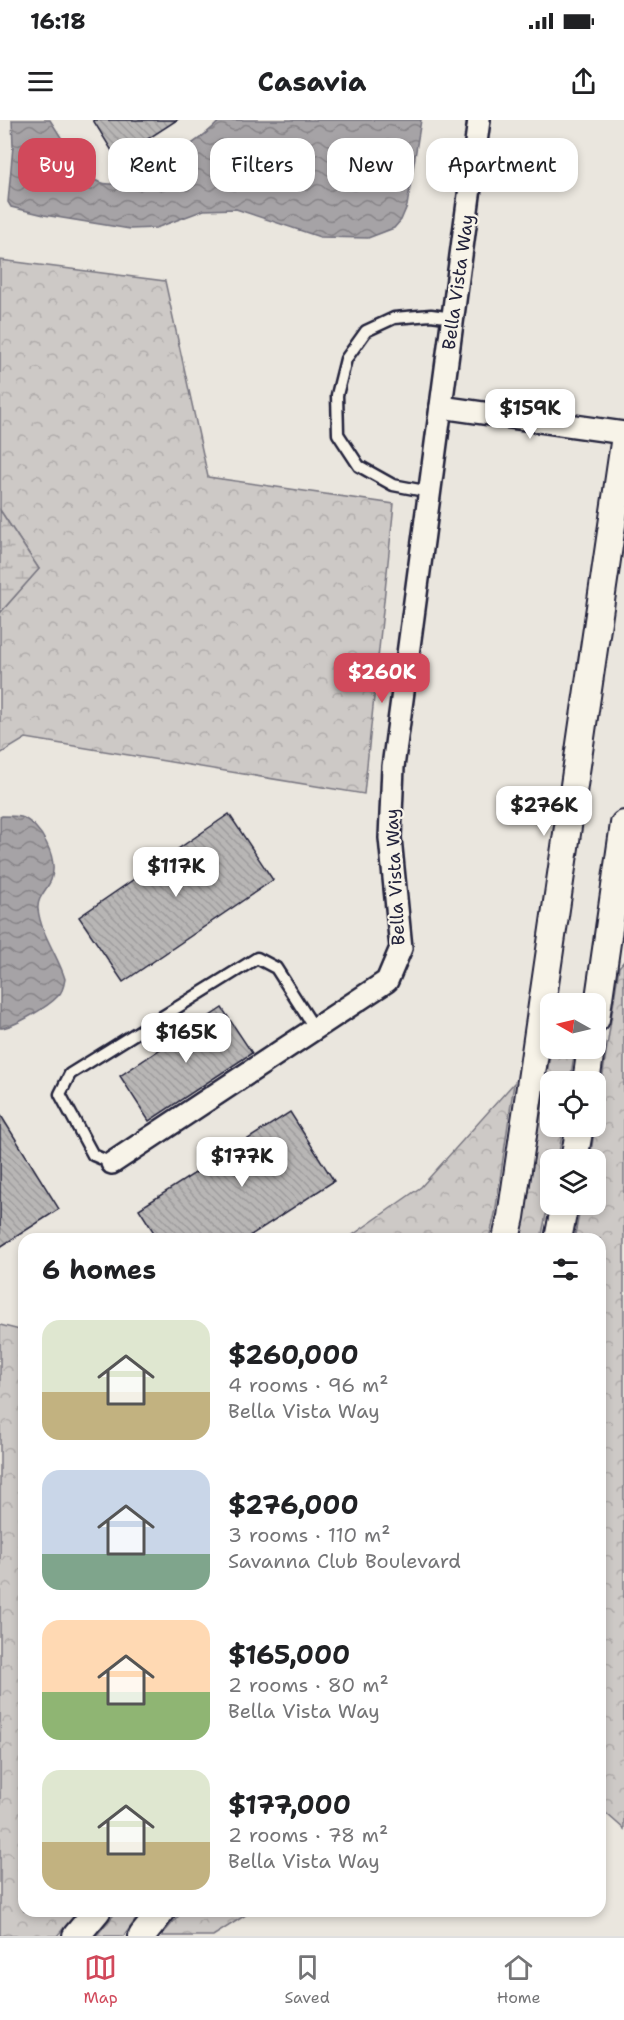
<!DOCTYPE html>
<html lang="en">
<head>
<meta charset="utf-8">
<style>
	:root { --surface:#fff; --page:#f6f6f6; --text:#202124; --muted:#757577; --line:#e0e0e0; --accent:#d1495b }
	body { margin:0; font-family:"Shantell Sans",sans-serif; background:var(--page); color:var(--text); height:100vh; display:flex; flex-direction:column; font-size:22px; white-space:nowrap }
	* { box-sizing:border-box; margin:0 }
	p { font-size:20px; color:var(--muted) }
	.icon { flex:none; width:33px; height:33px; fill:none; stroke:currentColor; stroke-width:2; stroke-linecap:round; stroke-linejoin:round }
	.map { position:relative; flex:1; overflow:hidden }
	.side { position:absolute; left:18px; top:1113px; width:588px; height:684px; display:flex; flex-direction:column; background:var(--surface); border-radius:18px; box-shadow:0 3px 9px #0003 }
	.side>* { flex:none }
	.top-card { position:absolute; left:18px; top:18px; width:588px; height:54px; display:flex; gap:12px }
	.needle { width:39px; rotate:278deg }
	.tools { position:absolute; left:540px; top:873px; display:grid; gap:12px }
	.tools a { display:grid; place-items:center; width:66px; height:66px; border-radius:12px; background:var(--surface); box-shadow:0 3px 9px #0003; font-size:30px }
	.price { position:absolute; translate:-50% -51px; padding:0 14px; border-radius:12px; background:#fff; color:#222; font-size:20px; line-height:39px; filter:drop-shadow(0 2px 3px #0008) }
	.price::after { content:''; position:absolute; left:50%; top:36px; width:18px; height:14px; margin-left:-9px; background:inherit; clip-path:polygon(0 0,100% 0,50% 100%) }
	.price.active { background:var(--accent); color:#fff }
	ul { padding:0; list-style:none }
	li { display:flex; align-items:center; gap:18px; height:150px; padding:0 24px }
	li span { display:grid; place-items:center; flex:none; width:168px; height:120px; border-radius:18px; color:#555 }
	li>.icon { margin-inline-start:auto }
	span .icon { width:72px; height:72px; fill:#fffc; stroke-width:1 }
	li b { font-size:26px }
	h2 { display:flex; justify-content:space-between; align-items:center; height:72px; padding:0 24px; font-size:26px }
	.pill { padding:0 21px; border-radius:18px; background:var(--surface); box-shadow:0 3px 9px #0003; font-size:21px; line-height:54px }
	.pill.active { background:var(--accent); color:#fff }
	.status { display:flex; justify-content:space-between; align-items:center; height:42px; padding:0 30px; background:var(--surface); direction:ltr }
	.status svg { height:16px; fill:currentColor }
	header { display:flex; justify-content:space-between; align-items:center; height:78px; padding:0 24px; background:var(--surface); font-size:27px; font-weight:700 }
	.tab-bar { display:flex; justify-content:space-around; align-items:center; height:84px; border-top:2px solid var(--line); background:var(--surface); font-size:16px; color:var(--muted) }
	.tab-bar a { display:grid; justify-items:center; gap:3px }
	.tab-bar .active { color:var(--accent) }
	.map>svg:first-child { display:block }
</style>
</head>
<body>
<div class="status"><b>16:18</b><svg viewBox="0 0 49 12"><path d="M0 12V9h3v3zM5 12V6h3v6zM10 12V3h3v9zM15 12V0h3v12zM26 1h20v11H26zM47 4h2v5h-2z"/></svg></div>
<header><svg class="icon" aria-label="menu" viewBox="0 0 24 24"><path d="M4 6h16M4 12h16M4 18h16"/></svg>Casavia<svg class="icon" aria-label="share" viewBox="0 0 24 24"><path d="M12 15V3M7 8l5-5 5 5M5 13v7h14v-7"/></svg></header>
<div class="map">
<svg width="624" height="1816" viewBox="0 0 624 1816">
	<defs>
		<pattern id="forest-crowns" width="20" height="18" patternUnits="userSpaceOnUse" patternTransform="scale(1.5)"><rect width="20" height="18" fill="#cdc9c6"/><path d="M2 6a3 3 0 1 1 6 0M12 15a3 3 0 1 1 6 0" fill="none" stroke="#b0acab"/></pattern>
		<pattern id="wetland-marsh" width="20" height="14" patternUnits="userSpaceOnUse" patternTransform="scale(1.5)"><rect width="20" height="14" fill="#cdc9c6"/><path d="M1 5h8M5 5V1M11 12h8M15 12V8" fill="none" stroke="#b0acab"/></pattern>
		<pattern id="water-waves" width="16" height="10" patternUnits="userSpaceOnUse" patternTransform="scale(1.5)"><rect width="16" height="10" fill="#a6a3a6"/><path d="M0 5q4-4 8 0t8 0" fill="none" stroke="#878488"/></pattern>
		<pattern id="building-back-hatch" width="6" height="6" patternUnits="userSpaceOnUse" patternTransform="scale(1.5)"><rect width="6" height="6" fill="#b8b6b5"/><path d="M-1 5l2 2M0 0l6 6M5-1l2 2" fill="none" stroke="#9e9c9d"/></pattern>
	</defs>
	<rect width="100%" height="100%" fill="#eae6de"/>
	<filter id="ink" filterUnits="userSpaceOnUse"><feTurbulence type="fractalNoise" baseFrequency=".0167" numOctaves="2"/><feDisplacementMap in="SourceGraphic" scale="12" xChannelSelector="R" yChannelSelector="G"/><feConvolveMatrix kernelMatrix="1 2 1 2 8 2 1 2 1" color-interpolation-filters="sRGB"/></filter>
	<g filter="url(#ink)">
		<!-- forest -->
		<g fill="url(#forest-crowns)" stroke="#787680" stroke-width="1.5">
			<path d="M 0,140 L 165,161 L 208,357 L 394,384 L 364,674 L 26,618 L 0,634 L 0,493 L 39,449 L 0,390 Z"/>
			<path d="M 624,841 L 624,1709 L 600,1688 L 600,1119 L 574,1119 L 581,1085 L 596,1084 L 596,1040 L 590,1039 L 619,847 Z"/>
			<path d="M 551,929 L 575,929 L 570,961 L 550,962 L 550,1006 L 563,1007 L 558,1039 L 550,1040 L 550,1075 L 541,1119 L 521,1119 Z"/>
			<path d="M 514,963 L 495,1094 L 489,1119 L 347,1119 L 421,1067 Z"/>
			<path d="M 0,1205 L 24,1211 L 24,1791 L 78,1791 L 57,1816 L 0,1816 Z"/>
			<path d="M 117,1791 L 142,1791 L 124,1816 L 96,1816 Z"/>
			<path d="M 183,1791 L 252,1791 L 213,1816 L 161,1816 Z"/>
		</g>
		<!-- wetland -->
		<path fill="url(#wetland-marsh)" stroke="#787680" stroke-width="1.5" d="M 0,390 L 39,449 L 0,493 Z"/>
		<!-- water -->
		<g fill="url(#water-waves)" stroke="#716f7b" stroke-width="1.5">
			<path d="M 12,0 L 50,0 L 85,55 C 93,60 102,65 112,64 C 135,64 206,18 220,0 L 421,0 L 407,86 L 401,100 L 394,108 L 368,118 L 320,117 L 236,89 L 204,90 L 156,108 L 130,109 L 44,95 L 11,87 L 8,82 L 13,26 Z"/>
			<path d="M 2,696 C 8,696 15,696 21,697 C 41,704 59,739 51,760 C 47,770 37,777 38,789 C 41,815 58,835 65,859 C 64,865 63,872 58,876 C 49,886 13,908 0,908 L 0,697 Z"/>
		</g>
		<!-- building -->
		<g fill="url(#building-back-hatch)" stroke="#22223b" stroke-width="1.5">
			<path d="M 93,0 L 177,0 L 117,39 Z"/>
			<path d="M 229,694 L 273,760 L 123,862 L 79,797 Z"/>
			<path d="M 222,888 L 252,933 L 149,1001 L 120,956 Z"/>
			<path d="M 290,992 L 334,1061 L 245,1119 L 158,1119 L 139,1089 Z"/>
			<path d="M 0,994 L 59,1089 L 0,1127 Z"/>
		</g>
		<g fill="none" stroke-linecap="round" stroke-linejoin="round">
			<!-- service casing -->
			<g stroke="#22223b" stroke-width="15">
				<g id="service">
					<path d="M 430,372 L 393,365 L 359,346 L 338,314 L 337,275 L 346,239 L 366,211 L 394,198 L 431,195 L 453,198"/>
					<path d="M 112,1043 L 93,1035 L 60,974 L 70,954 L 257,838 L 276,848 L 315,909"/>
				</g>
			</g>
			<!-- minor casing -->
			<g stroke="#22223b" stroke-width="26">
				<g id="minor">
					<path d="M 441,287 L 624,313"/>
					<path d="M 112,1043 L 387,861 L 401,828 L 390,718 L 393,647 L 479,0"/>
				</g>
			</g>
			<!-- tertiary casing -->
			<g stroke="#22223b" stroke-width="30">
				<g id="tertiary">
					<path d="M 596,899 L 624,704"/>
					<path d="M 586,962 L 591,928"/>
					<path d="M 574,1040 L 580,1006"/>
					<path d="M 506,1119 L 511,1097 L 624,323"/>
					<path d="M 558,1119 L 565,1084"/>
					<path d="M 76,1816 L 97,1791"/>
					<path d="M 142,1816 L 162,1791"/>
				</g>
			</g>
			<!-- service -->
			<use href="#service" stroke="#f7f3e8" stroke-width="10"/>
			<!-- minor -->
			<use href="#minor" stroke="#f7f3e8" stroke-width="21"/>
			<!-- tertiary -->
			<use href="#tertiary" stroke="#f7f3e8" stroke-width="26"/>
		</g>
	</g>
	<g text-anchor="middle" stroke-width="4.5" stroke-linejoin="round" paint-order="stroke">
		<!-- street labels -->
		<g font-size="18" fill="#22223b" stroke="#f7f3e8">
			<text transform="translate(458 162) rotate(-82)" y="6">Bella Vista Way</text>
			<text transform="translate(395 757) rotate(-93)" y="6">Bella Vista Way</text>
		</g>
	</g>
</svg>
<div class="tools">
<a><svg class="needle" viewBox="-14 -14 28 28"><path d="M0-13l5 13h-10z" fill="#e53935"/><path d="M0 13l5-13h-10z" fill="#757577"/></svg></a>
<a><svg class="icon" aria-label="locate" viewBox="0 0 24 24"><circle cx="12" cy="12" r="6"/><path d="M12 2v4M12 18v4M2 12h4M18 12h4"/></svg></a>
<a><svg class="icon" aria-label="layers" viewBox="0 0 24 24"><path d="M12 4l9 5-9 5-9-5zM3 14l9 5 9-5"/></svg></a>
</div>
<b class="price" style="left:530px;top:320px">$159K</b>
<b class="price active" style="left:382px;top:584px">$260K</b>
<b class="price" style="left:544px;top:717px">$276K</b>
<b class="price" style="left:176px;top:778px">$117K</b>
<b class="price" style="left:186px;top:944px">$165K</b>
<b class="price" style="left:242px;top:1068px">$177K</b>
<div class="top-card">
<a class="pill active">Buy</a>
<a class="pill">Rent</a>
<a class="pill">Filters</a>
<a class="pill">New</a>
<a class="pill">Apartment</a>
</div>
<section class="side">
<h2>6 homes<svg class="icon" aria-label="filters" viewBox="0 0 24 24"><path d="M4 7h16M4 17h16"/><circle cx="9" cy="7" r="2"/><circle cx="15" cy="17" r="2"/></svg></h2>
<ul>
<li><span style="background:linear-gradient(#dfe7d0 60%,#c2b280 0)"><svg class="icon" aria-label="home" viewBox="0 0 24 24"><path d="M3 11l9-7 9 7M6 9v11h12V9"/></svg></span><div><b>$260,000</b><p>4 rooms · 96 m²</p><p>Bella Vista Way</p></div></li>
<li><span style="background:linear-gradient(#c9d6e8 70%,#7fa58c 0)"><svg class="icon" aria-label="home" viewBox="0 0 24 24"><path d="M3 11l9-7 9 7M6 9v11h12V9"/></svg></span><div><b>$276,000</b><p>3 rooms · 110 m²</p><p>Savanna Club Boulevard</p></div></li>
<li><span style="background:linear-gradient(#ffd9b3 60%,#8fb573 0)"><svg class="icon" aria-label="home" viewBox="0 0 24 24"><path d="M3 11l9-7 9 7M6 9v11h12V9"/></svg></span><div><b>$165,000</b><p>2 rooms · 80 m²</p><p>Bella Vista Way</p></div></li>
<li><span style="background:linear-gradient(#dfe7d0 60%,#c2b280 0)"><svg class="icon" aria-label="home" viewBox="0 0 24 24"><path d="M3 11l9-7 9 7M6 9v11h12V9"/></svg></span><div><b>$177,000</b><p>2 rooms · 78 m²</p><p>Bella Vista Way</p></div></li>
</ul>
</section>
</div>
<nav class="tab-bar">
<a class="active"><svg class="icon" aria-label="map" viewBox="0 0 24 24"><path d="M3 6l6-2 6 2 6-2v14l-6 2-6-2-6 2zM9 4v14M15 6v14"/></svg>Map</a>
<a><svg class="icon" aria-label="saved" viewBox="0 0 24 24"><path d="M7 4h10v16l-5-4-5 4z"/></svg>Saved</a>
<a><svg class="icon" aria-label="home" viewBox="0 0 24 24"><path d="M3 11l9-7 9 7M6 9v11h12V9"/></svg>Home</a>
</nav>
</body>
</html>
